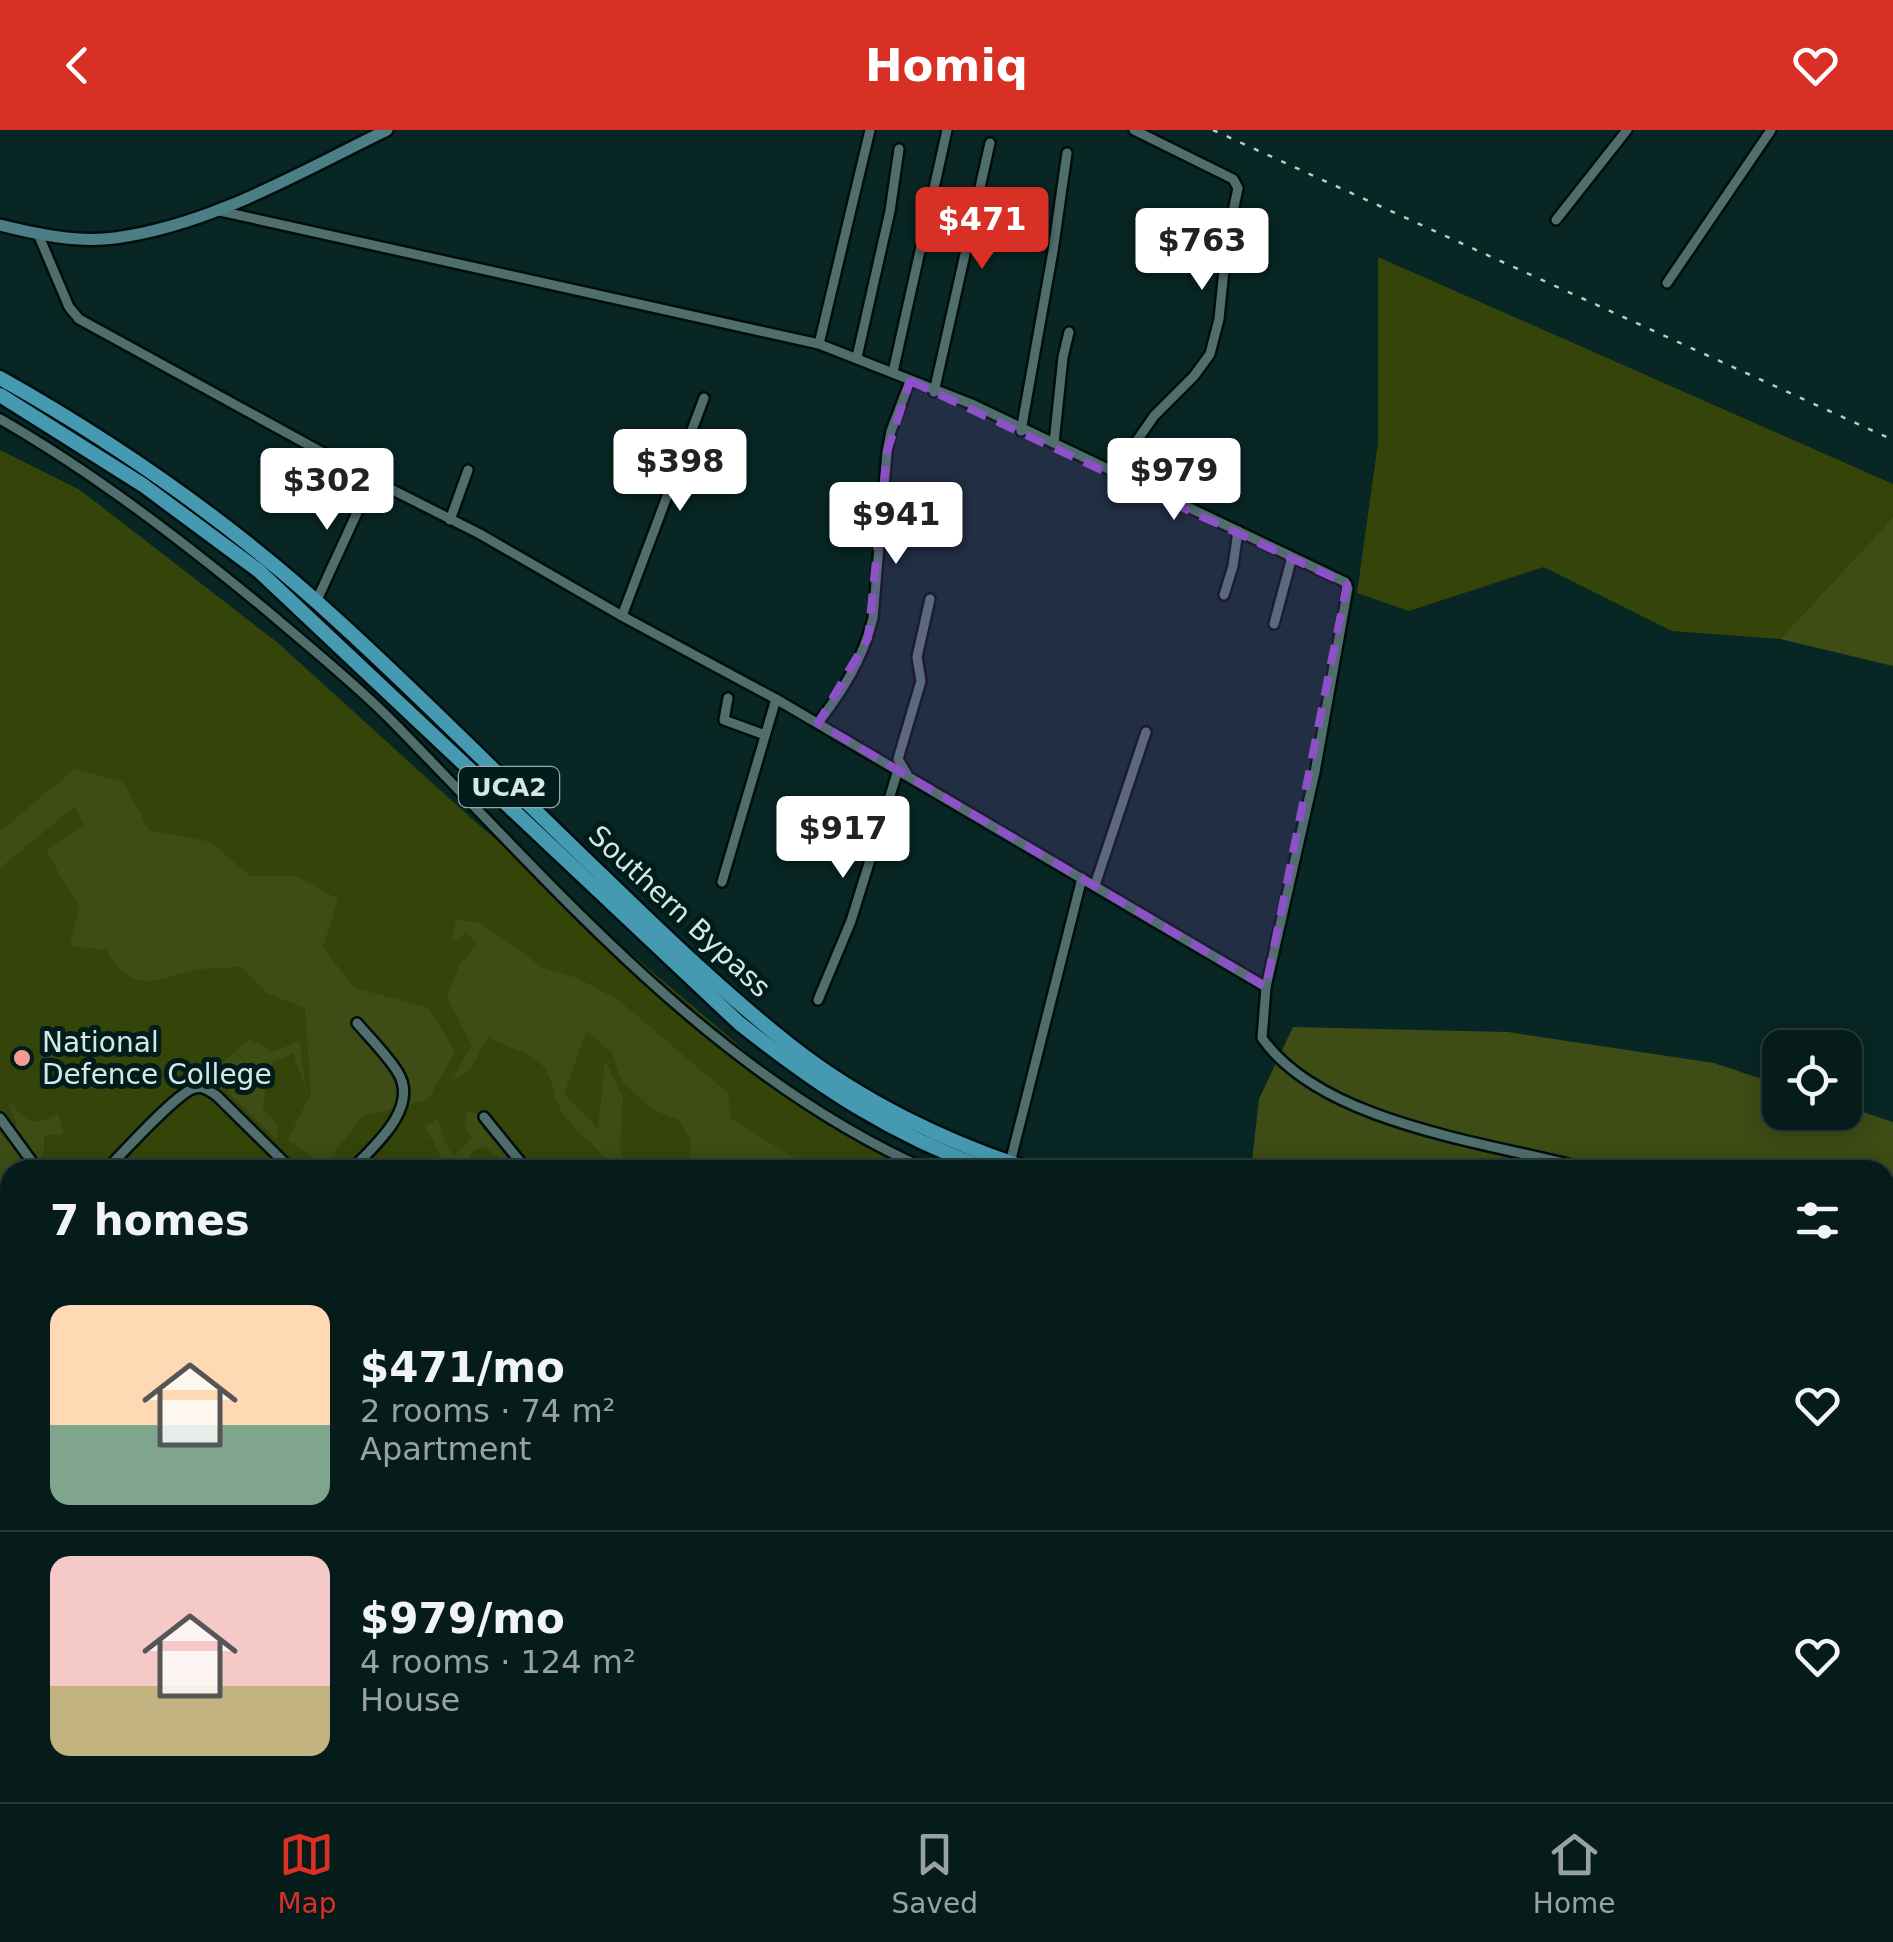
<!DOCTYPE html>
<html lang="en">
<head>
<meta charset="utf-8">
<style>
	:root { --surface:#061c1b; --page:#142928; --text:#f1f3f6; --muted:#98a1a3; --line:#273a3a; --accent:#d93025 }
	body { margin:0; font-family:"DejaVu Sans",sans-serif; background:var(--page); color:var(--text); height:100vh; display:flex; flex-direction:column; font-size:38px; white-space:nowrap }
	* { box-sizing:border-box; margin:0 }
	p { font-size:32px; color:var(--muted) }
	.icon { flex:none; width:55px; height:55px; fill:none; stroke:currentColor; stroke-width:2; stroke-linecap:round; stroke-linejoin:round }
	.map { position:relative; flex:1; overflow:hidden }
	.sheet { position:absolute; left:0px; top:1030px; width:1895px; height:642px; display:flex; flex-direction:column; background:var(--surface); border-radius:30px 30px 0 0; box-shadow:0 5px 25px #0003,0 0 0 2px var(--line) }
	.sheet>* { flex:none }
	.controls { position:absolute; left:1762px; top:900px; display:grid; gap:20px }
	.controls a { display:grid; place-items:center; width:100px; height:100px; border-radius:20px; background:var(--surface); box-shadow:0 5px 25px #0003,0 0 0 2px var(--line); font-size:50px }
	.price { position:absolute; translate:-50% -85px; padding:0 22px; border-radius:10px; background:#fff; color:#222; font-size:32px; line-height:65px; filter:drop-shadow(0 2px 5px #0008) }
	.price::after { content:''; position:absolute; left:50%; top:60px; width:30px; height:22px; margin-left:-15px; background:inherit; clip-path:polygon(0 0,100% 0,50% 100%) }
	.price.selected { background:var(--accent); color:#fff }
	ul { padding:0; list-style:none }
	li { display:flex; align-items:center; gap:30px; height:250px; padding:0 50px }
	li+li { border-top:2px solid var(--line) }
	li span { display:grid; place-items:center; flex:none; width:280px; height:200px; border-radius:20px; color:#555 }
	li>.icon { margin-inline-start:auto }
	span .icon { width:120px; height:120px; fill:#fffc; stroke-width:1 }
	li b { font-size:42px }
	h2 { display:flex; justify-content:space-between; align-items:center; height:120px; padding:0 50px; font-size:42px }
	header { display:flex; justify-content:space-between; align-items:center; height:130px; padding:0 50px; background:var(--accent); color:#fff; font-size:45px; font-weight:800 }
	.tab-bar { display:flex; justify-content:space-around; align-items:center; height:140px; border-top:2px solid var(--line); background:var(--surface); font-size:28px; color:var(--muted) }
	.tab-bar a { display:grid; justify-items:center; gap:5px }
	.tab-bar .selected { color:var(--accent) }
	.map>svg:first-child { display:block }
</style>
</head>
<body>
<header><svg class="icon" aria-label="back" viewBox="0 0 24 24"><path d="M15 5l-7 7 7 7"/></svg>Homiq<svg class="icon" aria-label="heart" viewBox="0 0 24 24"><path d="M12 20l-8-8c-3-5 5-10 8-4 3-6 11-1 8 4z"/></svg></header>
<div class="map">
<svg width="1893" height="1672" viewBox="0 0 1893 1672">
	<rect width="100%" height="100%" fill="#082624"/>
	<!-- green -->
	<g fill="#354509">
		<path d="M 1378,127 L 1893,354 L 1893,387 L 1780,509 L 1672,501 L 1544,437 L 1409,481 L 1357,463 L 1378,313 Z"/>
		<path d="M 0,320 L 80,360 L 278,513 L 472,689 L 808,974 L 917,1040 L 10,1040 L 10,1662 L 1885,1662 L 1885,1187 L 1893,1188 L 1893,1672 L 0,1672 Z"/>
	</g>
	<!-- forest -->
	<g fill="#3d4d15">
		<path d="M 1893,387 L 1893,536 L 1780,509 Z"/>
		<path d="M 75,639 L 124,653 L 149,700 L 211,712 L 250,746 L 296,746 L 338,769 L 323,817 L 354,858 L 427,877 L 455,921 L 428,970 L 363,986 L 324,1036 L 288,1010 L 311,963 L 305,878 L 266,863 L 242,837 C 228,838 215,837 202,839 C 159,845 135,871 106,820 L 70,816 L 79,777 L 46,721 L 84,695 L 75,676 L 0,738 L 0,701 Z"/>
		<path d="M 456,790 L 480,793 L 542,837 L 577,848 L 617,869 L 728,963 L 731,989 L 814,1040 L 690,1040 L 690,1009 L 678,990 L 654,980 L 623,953 L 611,921 L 586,902 L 564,964 L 598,999 L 605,931 L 623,966 L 620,1017 L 627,1040 L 612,1040 C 599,1014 576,1006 561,980 C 551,963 554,945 538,931 C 522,918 504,918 489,906 L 470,939 L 451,951 L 472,916 L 447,867 L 459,836 L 478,813 L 465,803 L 451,813 Z"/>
		<path d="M 1293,897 L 1508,902 L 1714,933 L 1780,955 L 1780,982 L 1845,982 L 1845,976 L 1893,992 L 1893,1111 L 1885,1111 L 1885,1040 L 1251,1040 L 1259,969 Z"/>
		<path d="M 250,909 L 272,922 L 300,911 L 305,957 L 293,923 L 274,932 L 262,946 L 265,964 L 263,980 L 277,993 L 277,1009 L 229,964 L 224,931 Z"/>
		<path d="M 6,969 C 27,989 28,1000 58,984 L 64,1004 L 44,1005 L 44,1020 L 36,1040 L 10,1040 L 10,1105 L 0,1117 L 0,1003 L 8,1012 L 17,993 Z"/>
		<path d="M 467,981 L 479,984 L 483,999 L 518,1040 L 484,1017 L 473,1021 L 465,1035 L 466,1040 L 433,1040 L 443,1031 L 425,996 L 438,989 L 445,1013 L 454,1026 L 472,1007 L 465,996 Z"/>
		<path d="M 0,1505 L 10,1515 L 10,1662 L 132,1663 L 134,1672 L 0,1672 Z"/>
		<path d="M 546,1662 L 715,1662 L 715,1663 L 711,1672 L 542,1672 Z"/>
		<path d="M 755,1663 L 829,1662 L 847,1666 L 901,1663 L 907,1672 L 752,1672 Z"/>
	</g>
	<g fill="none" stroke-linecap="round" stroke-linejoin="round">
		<!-- minor casing -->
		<g stroke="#000e0d" stroke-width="14">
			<g id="minor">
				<path d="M 220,81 L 819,214 L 974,275 L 1345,452 L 1348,458 L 1315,642 L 1266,857 L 1262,908 C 1323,995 1494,1013 1591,1040"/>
				<path d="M 1556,90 L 1627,0"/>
				<path d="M 38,104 L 69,177 L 79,189 L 367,347 L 480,404 L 622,486 L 776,569 L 1266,857"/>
				<path d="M 1667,153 L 1771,0"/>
				<path d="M 819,214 L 870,0"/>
				<path d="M 857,227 L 890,81 L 899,19"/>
				<path d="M 893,242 L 947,0"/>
				<path d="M 934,262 L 990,13"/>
				<path d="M 0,289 C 94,343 181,410 265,479 C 307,515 351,550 390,589 C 553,755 711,944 928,1040"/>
				<path d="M 1021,301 L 1053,121 L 1067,23"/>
				<path d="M 1054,313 L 1063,227 L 1069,202"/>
				<path d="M 1114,344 L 1154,286 L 1194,246 L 1210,224 L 1219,189 L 1227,110 L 1238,58 L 1233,49 L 1134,0"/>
				<path d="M 450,390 L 468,340"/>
				<path d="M 1224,465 L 1233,436 L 1238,401"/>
				<path d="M 316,472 L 372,350"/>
				<path d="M 622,486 L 704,268"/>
				<path d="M 1274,494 L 1292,427"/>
				<path d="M 728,568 L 724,590 L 765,605"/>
				<path d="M 818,593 C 843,560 863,529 873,488 L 887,322 L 891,301 L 910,251"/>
				<path d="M 907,644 L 898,629 L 921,551 L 917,527 L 930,469"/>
				<path d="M 722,752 L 776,569"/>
				<path d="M 1095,755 L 1146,602"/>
				<path d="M 818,870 L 851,791 L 898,640"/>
				<path d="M 484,987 L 527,1040"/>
				<path d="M 0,988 L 38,1040"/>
				<path d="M 1010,1033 L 1082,748"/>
				<path d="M 106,1040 C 121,1025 178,961 195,958 C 203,956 210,961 217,966 L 292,1040"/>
				<path d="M 351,1040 C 374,1016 421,977 397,941 C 386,924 370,908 357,893"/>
				<path d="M 0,1145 L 10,1135"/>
				<path d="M 0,1387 L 10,1377"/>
				<path d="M 0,1482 L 10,1493"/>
				<path d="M 163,1662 L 172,1672"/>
				<path d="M 460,1662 L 471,1672"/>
				<path d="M 1764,1662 L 1769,1672"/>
				<path d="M 213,1672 L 214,1662"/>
				<path d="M 276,1672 L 284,1662"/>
				<path d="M 514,1672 L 521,1662"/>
				<path d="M 722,1672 L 726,1662"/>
				<path d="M 1332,1672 L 1336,1665 L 1383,1672"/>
				<path d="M 1575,1672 L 1578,1662"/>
				<path d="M 1840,1672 L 1844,1662"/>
			</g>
		</g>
		<!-- secondary casing -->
		<g stroke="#000e0d" stroke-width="16">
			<path id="secondary" d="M 0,95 C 37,104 77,113 115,108 C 212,95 300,42 387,0"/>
		</g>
		<!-- trunk casing -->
		<g stroke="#000e0d" stroke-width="19">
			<g id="trunk">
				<path d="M 0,248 C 121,316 235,396 338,491 C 429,574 516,663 605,748 C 665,806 725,864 791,916 C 861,971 947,1013 1032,1040"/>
				<path d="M 0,265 L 143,355 L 259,441 L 739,893 C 821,958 891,1004 989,1040"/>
				<path d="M 1885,1149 L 1893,1150"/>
				<path d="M 1885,1167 L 1893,1168"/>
			</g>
		</g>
		<!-- minor -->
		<use href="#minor" stroke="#506e6c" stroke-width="9"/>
		<!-- secondary -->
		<use href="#secondary" stroke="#4c7e86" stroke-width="11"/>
		<!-- trunk -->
		<use href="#trunk" stroke="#4599b1" stroke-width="14"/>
		<!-- rail -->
		<path stroke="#b9cbca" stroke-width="2.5" stroke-dasharray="5 10" stroke-linecap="butt" d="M 1213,0 L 1893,310"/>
	</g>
	<!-- marked area -->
	<path fill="#8d51c7" fill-opacity="0.2" stroke="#8d51c7" stroke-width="8" stroke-dasharray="20 12" stroke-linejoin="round" d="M 910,251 L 1347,454 L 1266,857 L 818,593 L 868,508 L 887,322 Z"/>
	<!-- markers -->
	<circle fill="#f59c92" stroke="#001c1b" stroke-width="4" cx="22" cy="928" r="10"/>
	<g text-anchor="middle" stroke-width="10" stroke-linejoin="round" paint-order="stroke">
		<!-- shield labels -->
		<rect fill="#001c1b" stroke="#96aaa9" stroke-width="2.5" x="459" y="637" width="100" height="40" rx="8"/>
		<g font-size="25" font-weight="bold" fill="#d7e7e6">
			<text x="509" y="666">UCA2</text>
		</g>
		<!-- street labels -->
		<g font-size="28" fill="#d7e7e6" stroke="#001c1b">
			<text transform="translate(680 781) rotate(43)" y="10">Southern Bypass</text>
		</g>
		<!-- poi labels -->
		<g font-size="28" fill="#d7e7e6" stroke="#001c1b" text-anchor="start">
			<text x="42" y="922">National<tspan x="42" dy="32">Defence College</tspan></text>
		</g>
	</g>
</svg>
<div class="controls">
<a><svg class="icon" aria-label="locate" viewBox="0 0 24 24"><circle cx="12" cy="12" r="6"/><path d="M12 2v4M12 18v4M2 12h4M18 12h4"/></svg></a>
</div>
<b class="price selected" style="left:982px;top:142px">$471</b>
<b class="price" style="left:1202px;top:163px">$763</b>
<b class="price" style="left:680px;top:384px">$398</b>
<b class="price" style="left:1174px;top:393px">$979</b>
<b class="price" style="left:327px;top:403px">$302</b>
<b class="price" style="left:896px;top:437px">$941</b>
<b class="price" style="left:843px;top:751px">$917</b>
<section class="sheet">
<h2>7 homes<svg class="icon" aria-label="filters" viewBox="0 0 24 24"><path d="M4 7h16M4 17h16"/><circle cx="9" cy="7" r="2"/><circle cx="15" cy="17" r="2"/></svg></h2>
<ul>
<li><span style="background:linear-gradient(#ffd9b3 60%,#7fa58c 0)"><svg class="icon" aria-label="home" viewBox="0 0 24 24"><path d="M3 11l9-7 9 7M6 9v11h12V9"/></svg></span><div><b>$471/mo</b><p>2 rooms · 74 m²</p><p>Apartment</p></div><svg class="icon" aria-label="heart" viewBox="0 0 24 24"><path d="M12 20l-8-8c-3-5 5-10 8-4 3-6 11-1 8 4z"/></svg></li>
<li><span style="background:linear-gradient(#f6c9c9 65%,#c2b280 0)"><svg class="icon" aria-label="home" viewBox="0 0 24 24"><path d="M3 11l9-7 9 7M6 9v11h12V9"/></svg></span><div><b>$979/mo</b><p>4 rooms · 124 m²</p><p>House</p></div><svg class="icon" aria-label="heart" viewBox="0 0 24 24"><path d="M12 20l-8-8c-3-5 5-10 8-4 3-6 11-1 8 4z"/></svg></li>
</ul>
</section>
</div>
<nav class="tab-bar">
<a class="selected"><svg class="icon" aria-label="map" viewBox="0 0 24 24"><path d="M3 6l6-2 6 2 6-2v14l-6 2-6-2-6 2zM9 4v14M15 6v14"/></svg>Map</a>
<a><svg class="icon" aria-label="saved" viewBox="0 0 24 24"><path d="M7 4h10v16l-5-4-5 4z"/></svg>Saved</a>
<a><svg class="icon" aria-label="home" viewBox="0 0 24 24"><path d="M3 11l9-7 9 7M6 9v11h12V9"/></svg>Home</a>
</nav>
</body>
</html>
